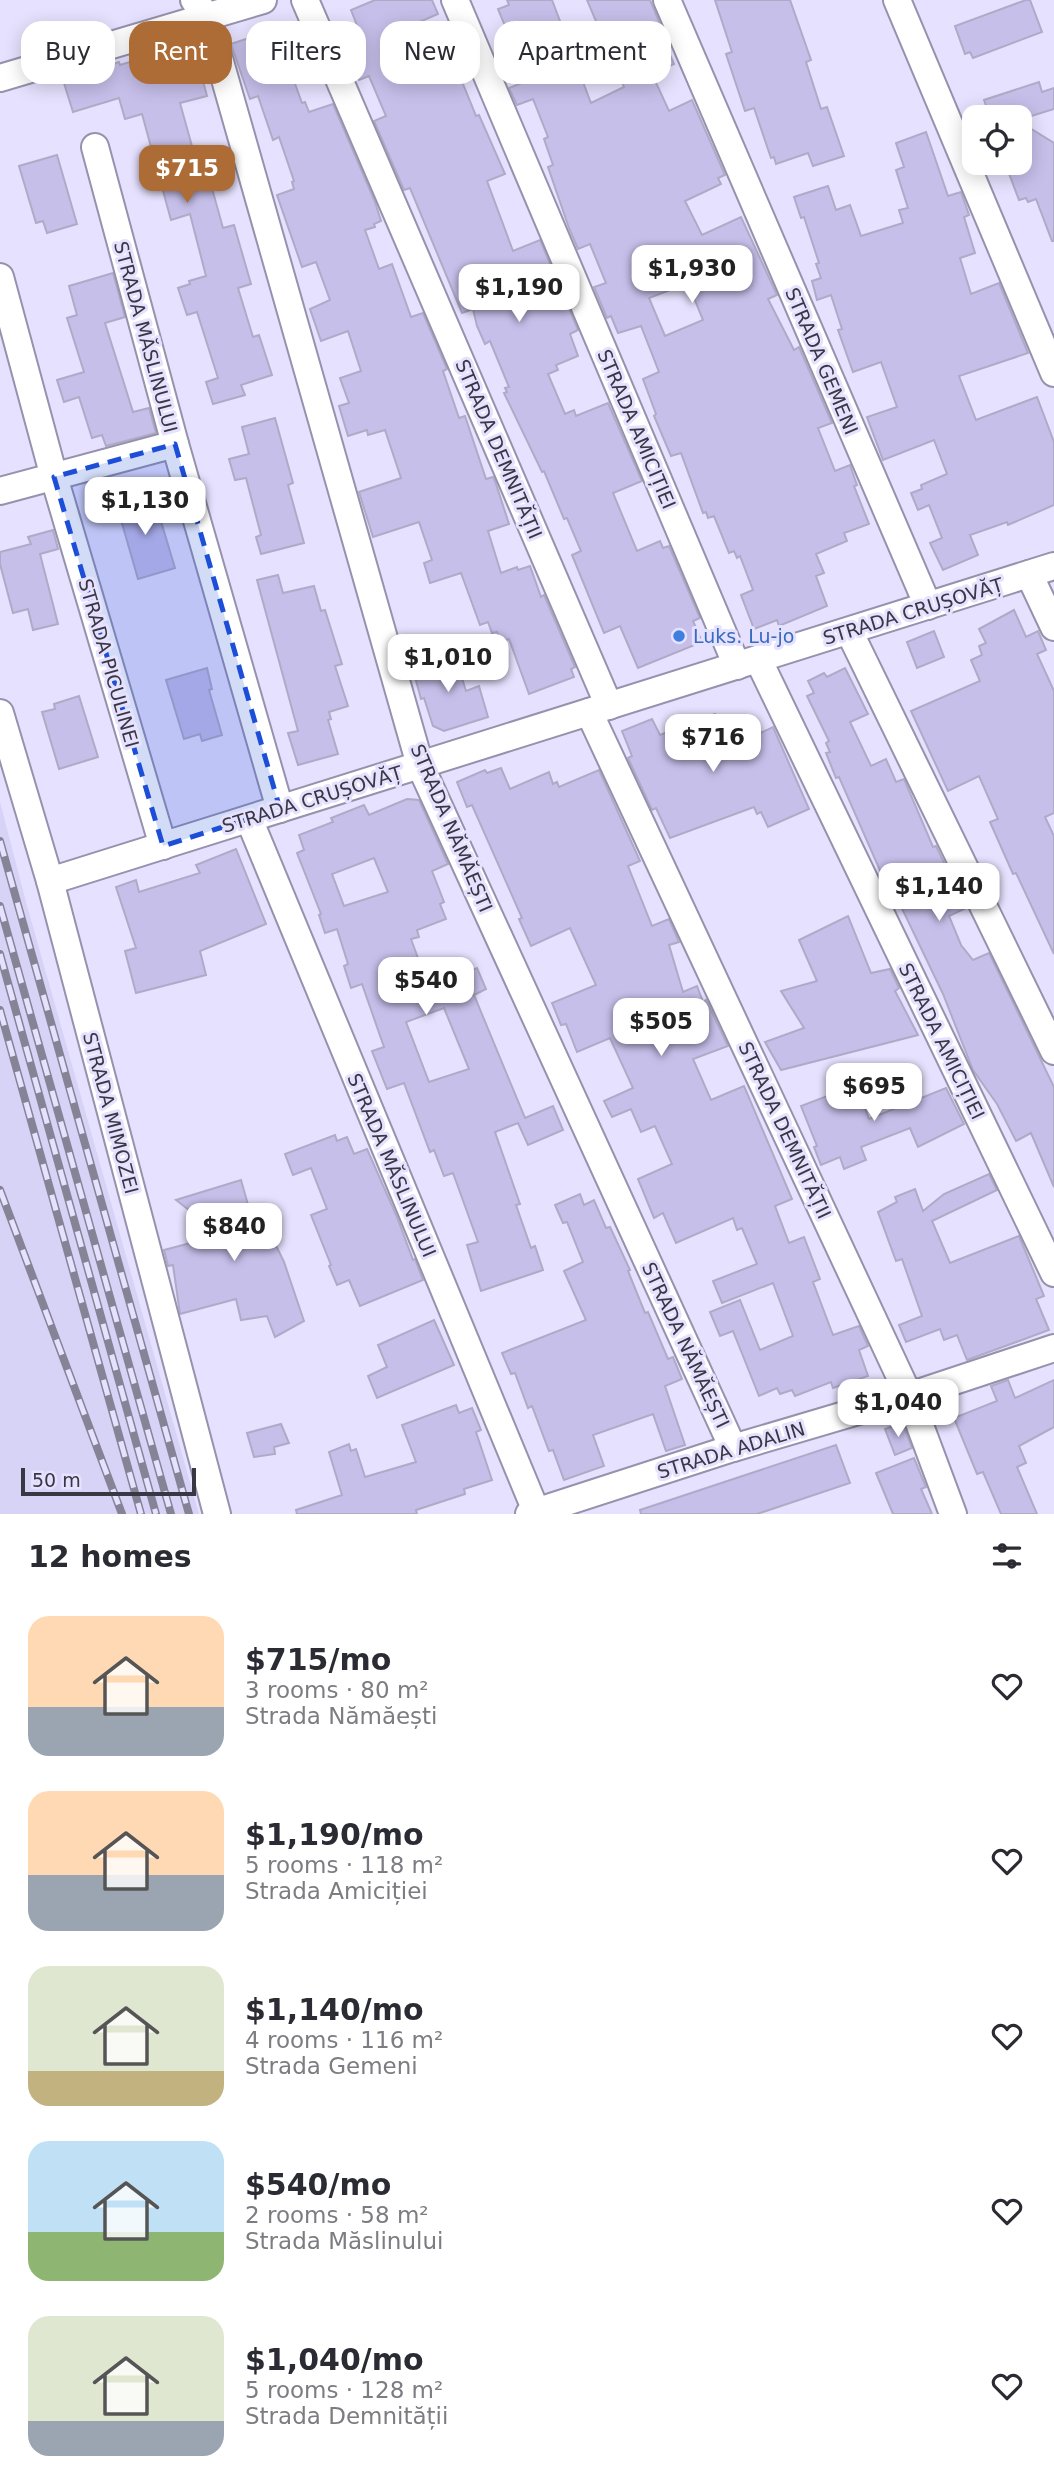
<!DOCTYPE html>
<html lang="en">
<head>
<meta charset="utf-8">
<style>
	:root { --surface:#fff; --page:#f7f7f7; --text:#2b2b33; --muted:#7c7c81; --accent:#ad6c36 }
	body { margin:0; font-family:"DejaVu Sans",sans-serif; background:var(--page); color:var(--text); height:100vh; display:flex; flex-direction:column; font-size:26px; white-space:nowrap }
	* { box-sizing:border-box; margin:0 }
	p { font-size:23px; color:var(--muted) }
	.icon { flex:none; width:38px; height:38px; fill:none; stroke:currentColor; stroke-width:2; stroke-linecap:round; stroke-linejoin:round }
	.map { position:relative; height:1514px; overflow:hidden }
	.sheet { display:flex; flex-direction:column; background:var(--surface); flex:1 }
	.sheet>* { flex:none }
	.hud { position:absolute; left:21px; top:21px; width:700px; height:63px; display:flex; gap:14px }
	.fabs { position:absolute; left:962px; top:105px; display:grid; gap:14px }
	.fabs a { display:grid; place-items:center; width:70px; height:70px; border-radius:14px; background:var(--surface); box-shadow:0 4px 18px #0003; font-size:35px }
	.scale { position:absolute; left:21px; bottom:18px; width:175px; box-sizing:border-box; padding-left:7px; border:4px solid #393743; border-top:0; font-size:19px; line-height:24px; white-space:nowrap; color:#393743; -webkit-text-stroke:5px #e6e1fe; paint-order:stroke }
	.price { position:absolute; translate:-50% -60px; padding:0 16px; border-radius:14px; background:#fff; color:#222; font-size:23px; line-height:46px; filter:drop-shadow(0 2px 4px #0008) }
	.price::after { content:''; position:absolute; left:50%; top:42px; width:21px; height:16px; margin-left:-10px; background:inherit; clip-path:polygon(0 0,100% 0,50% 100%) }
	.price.on { background:var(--accent); color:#fff }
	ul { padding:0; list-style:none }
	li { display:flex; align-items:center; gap:21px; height:175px; padding:0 28px }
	li span { display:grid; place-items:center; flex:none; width:196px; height:140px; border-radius:21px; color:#555 }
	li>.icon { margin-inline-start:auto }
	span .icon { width:84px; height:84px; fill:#fffc; stroke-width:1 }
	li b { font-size:30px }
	h2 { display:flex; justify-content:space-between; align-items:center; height:84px; padding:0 28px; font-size:30px }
	.chip { padding:0 24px; border-radius:21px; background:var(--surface); box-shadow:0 4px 18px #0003; font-size:24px; line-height:63px }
	.chip.on { background:var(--accent); color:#fff }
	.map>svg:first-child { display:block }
</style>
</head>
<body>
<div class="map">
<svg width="1054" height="1514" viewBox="0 0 1054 1514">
	<rect width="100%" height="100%" fill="#e6e1fe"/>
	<!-- built -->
	<path fill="#d7d3f6" d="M 0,802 L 26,902 L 199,1514 L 0,1514 Z"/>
	<!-- building -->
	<g fill="#c6bfea" stroke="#afabc7" stroke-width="2" fill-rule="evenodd">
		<path d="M 375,0 L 432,0 L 438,14 L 417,23 L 435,65 L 452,57 L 476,116 L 479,115 L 505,174 L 487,181 L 513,251 L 540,240 L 578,330 L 570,334 L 578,356 L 556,365 L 558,370 L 548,374 L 565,414 L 574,410 L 576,416 L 608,403 L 642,481 L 613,493 L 637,551 L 660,541 L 663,548 L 669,546 L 700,618 L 693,621 L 702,642 L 638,668 L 620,626 L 604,633 L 572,555 L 581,551 L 567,518 L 564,519 L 544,471 L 542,472 L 504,393 L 507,392 L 505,388 L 509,387 L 490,341 L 485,344 L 477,326 L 473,309 L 462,313 L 410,188 L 404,190 L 374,121 L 386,116 L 369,76 L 359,80 L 349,57 L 362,52 L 359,45 L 364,43 L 351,10 Z"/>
		<path d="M 507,0 L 552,0 L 591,103 L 624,87 L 587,0 L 650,0 L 666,38 L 663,39 L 674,64 L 652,74 L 669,111 L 692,100 L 725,175 L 718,178 L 721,184 L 685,201 L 702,235 L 741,217 L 777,295 L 768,299 L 794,350 L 799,347 L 832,423 L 818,428 L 835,471 L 850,465 L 857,485 L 854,486 L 869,524 L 844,533 L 847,541 L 816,554 L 824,573 L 816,576 L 827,606 L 779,626 L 777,620 L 754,629 L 741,595 L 753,590 L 740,556 L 737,558 L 734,551 L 729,553 L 714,516 L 708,518 L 706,512 L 703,513 L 681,453 L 671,456 L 654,416 L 656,414 L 643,379 L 659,372 L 641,326 L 618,333 L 611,316 L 607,318 L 594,287 L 606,283 L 590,244 L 578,249 L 569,228 L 548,167 L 553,165 L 544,139 L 548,137 L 533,99 L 517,105 L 509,88 L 540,76 L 523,33 L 510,38 L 498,9 L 509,5 ZM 688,283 L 703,320 L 665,336 L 649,298 Z"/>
		<path d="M 715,0 L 790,0 L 811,60 L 806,62 L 821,109 L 827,107 L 844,156 L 813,166 L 808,153 L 776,164 L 774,157 L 771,158 L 754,108 L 745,111 L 726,54 L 732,52 Z"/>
		<path d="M 1026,0 L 1030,0 L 1042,32 L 973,58 L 970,52 L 965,54 L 955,26 Z"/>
		<path d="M 277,34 L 302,103 L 305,102 L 309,112 L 333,104 L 375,202 L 381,221 L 374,224 L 375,227 L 365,230 L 379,269 L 392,264 L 411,317 L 423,313 L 447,369 L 443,371 L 459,418 L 465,416 L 486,479 L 493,477 L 495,481 L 509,524 L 488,531 L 501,573 L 517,567 L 518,570 L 530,566 L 541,597 L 544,595 L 575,667 L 571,669 L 574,677 L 529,694 L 509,639 L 501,642 L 497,632 L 492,633 L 488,622 L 480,625 L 461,573 L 430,583 L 424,563 L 432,560 L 419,522 L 373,537 L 359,492 L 401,478 L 385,430 L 368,435 L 367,430 L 348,436 L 339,406 L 349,403 L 340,378 L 361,371 L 348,331 L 321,341 L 310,309 L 330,300 L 316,262 L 302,267 L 277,195 L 294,189 L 292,182 L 294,181 L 279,137 L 273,140 L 258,96 L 250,99 L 231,44 L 249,38 L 251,43 Z"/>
		<path d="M 194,48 L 207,96 L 180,103 L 195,157 L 200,156 L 204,175 L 208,174 L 223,228 L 234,225 L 251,284 L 238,288 L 253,337 L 259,335 L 272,375 L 241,385 L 245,395 L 213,404 L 206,382 L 218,378 L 197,312 L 187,315 L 178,288 L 190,284 L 189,281 L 206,276 L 190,214 L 171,220 L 142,114 L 125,119 L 119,98 L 73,112 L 63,80 L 119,62 L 120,65 L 149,56 L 151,61 Z"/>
		<path d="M 1039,82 L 1042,92 L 1054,88 L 1054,109 L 1028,117 L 990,117 L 984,100 Z"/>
		<path d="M 1020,122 L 1054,143 L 1054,241 L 1052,241 L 1036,199 L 1028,202 L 1026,198 L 1019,200 L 1005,163 L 1020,163 Z"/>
		<path d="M 926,132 L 948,196 L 961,192 L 969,215 L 964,217 L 975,253 L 960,258 L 971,294 L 999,283 L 1028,353 L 959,376 L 976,420 L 1037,397 L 1054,442 L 1054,505 L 1008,525 L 1007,522 L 970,535 L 978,555 L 943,570 L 930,543 L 942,538 L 929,505 L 918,510 L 911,493 L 922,489 L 921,485 L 947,474 L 934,440 L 883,460 L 867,417 L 897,407 L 881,362 L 853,372 L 838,330 L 842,329 L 831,295 L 817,300 L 812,281 L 821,278 L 816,264 L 819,263 L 804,217 L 801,218 L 794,197 L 828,186 L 836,210 L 850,205 L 861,236 L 903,223 L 899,210 L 908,208 L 896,170 L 904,167 L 896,143 Z"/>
		<path d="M 57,155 L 77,224 L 47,233 L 43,221 L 36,223 L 19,166 Z"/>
		<path d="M 113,273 L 125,317 L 105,323 L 133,412 L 149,408 L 156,433 L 106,446 L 102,435 L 92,438 L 79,397 L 64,402 L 57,380 L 84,372 L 67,318 L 77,315 L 69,286 Z"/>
		<path d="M 275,418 L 293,483 L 288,485 L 304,543 L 261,554 L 256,537 L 261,535 L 246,478 L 235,480 L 229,459 L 249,454 L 242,427 Z"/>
		<path d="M 142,491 L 148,511 L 157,508 L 175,568 L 138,579 L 117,506 L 127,503 L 125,496 Z"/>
		<path d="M 53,530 L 58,549 L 40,554 L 58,624 L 33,630 L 28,609 L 13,613 L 0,564 L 0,552 L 31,544 L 28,537 Z"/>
		<path d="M 278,575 L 283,593 L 314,586 L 321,611 L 325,610 L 342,664 L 335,666 L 348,706 L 329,712 L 331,719 L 328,720 L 338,754 L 298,765 L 288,733 L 298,731 L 257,580 Z"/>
		<path d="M 1014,610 L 1026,637 L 1038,631 L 1046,650 L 1037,654 L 1054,691 L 1054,813 L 1045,817 L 1054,836 L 1054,954 L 1016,873 L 1013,874 L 990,822 L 998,819 L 979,776 L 948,791 L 911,711 L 980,681 L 971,660 L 982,655 L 979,646 L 986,643 L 979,629 Z"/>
		<path d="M 934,631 L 944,657 L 917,668 L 907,642 Z"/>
		<path d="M 454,652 L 466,691 L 479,686 L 488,717 L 444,731 L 433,726 L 424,698 L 421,699 L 412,666 Z"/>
		<path d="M 207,668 L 212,689 L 209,690 L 222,735 L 202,741 L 200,734 L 184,739 L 166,680 Z"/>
		<path d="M 845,668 L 868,714 L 850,722 L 871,766 L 886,759 L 896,782 L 904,779 L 933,847 L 936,846 L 966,908 L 949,916 L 961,945 L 973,960 L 989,953 L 1054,1087 L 1054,1187 L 1031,1133 L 1016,1141 L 997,1104 L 973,1070 L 943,994 L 885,873 L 882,875 L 839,777 L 836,778 L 826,753 L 830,752 L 826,743 L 829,741 L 807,696 L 814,693 L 808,681 L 824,673 L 827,677 Z"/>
		<path d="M 79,696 L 98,757 L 59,769 L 42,712 L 55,709 L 54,704 Z"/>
		<path d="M 715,714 L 720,726 L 726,723 L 729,728 L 745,721 L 752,737 L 773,727 L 809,809 L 768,827 L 761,812 L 757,814 L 754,807 L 670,838 L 656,808 L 652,810 L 628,758 L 632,756 L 622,731 L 652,719 L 660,735 Z"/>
		<path d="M 501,768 L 510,789 L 549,772 L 553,784 L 557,782 L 559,787 L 599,770 L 640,861 L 628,866 L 652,926 L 669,919 L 679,942 L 669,945 L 683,992 L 697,986 L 703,1002 L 706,1000 L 728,1046 L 693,1059 L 711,1100 L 744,1086 L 792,1199 L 775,1206 L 789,1243 L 804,1237 L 820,1279 L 813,1282 L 833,1335 L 859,1326 L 868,1346 L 859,1350 L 868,1376 L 833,1388 L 831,1382 L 795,1396 L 792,1390 L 780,1394 L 777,1388 L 759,1396 L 733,1331 L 720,1336 L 710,1312 L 740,1300 L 760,1350 L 793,1336 L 773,1283 L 722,1303 L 713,1281 L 757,1264 L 742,1228 L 737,1230 L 733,1218 L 676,1243 L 663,1213 L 654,1218 L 638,1179 L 672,1164 L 655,1126 L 641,1132 L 631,1109 L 612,1117 L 604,1101 L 633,1088 L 610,1038 L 577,1052 L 566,1024 L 561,1025 L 552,1003 L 596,985 L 585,961 L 570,928 L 531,946 L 519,919 L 522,918 L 472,805 L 467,807 L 457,782 L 485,770 L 487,773 Z"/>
		<path d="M 407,799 L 419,800 L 448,864 L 432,871 L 444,902 L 440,904 L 446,919 L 417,930 L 419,937 L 411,939 L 426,980 L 453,969 L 456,977 L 477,968 L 486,989 L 474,995 L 525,1118 L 553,1106 L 563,1130 L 528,1145 L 518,1123 L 495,1132 L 520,1204 L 516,1205 L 531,1248 L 535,1246 L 543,1270 L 481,1291 L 467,1245 L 478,1242 L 453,1173 L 444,1176 L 434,1150 L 430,1152 L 404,1083 L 387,1089 L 372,1051 L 384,1047 L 362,984 L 351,988 L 344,966 L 348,964 L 337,929 L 325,933 L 319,915 L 321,914 L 297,853 L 304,850 L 299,835 L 333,822 L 331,818 L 364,805 L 369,815 ZM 374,858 L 388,892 L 344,906 L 332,874 ZM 444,1008 L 469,1069 L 429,1082 L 406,1022 Z"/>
		<path d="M 236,849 L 266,924 L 200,951 L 206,975 L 136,993 L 125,951 L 136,948 L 116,887 L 136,880 L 139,892 L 200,873 L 196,865 Z"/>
		<path d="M 848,916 L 871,973 L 890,969 L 899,988 L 895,991 L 918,1035 L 781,1070 L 765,1042 L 804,1028 L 781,991 L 817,981 L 799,940 Z"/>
		<path d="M 856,1085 L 869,1119 L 946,1088 L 964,1124 L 918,1147 L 910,1128 L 861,1147 L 866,1160 L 844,1169 L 840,1157 L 821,1165 L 814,1147 L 817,1146 L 801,1106 Z"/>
		<path d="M 335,1135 L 337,1141 L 347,1137 L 354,1154 L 367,1149 L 397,1217 L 413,1260 L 415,1259 L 423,1280 L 360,1306 L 349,1280 L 337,1285 L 329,1266 L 331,1265 L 311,1215 L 327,1209 L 311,1168 L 293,1175 L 285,1154 Z"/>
		<path d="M 989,1174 L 997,1190 L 932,1221 L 950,1263 L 1019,1236 L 1044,1296 L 1036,1299 L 1049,1330 L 967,1360 L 957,1335 L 944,1340 L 940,1329 L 906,1342 L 899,1325 L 922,1316 L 902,1259 L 896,1261 L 878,1212 L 897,1202 L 895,1197 L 915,1189 L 923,1211 L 944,1194 Z"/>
		<path d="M 241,1180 L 254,1226 L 265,1223 L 284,1262 L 304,1321 L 275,1337 L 267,1316 L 241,1320 L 236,1299 L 180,1314 L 173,1265 L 168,1266 L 164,1250 L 221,1235 L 176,1200 Z"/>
		<path d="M 580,1194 L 584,1205 L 594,1200 L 606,1228 L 610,1227 L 630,1270 L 628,1271 L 645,1313 L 648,1312 L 668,1359 L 673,1357 L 682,1379 L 665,1386 L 685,1445 L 666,1451 L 653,1414 L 593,1435 L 604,1466 L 564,1480 L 553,1450 L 549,1451 L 532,1406 L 528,1408 L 515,1373 L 511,1374 L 502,1353 L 586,1320 L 564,1271 L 583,1262 L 567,1222 L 563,1223 L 555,1205 Z"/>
		<path d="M 434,1320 L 454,1365 L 377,1398 L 368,1376 L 387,1367 L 378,1345 Z"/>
		<path d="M 1008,1380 L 1015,1398 L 1054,1380 L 1054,1427 L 1019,1446 L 1026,1463 L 1017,1467 L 1037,1514 L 1001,1514 L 983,1472 L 977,1474 L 954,1418 L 997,1401 L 991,1386 Z"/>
		<path d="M 456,1405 L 459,1413 L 472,1408 L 481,1430 L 476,1432 L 492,1480 L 464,1489 L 465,1494 L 416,1510 L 417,1514 L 297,1514 L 296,1510 L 342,1495 L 329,1452 L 349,1444 L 351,1451 L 356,1449 L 365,1477 L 416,1462 L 402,1425 Z"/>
		<path d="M 902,1423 L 912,1448 L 895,1455 L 885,1429 Z"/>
		<path d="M 281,1424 L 289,1443 L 274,1447 L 275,1454 L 254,1457 L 247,1433 Z"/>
		<path d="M 836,1445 L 850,1483 L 757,1514 L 641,1514 L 640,1510 Z"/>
		<path d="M 914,1458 L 926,1487 L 921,1489 L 932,1514 L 893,1514 L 876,1473 Z"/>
	</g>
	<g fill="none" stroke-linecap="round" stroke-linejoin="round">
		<!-- minor casing -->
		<g stroke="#9692ad" stroke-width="30">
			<g id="minor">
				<path d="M 194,0 L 207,16 L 420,765 L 733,1448"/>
				<path d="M 305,0 L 609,706"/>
				<path d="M 455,0 L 737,666"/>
				<path d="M 667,0 L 928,606"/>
				<path d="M 897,0 L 1054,373"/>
				<path d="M 0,78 L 263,0"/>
				<path d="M 95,147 L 175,444 L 280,809"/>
				<path d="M 0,277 L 54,477 L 163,846"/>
				<path d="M 0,491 L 175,444"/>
				<path d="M 1029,574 L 1054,627"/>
				<path d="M 849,631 L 1054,1051"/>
				<path d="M 758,659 L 1054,1273"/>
				<path d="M 589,712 L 909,1396 L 953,1514"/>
				<path d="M 0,713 L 50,881 L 217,1514"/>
				<path d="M 249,819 L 536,1511"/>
				<path d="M 50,881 L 1054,566"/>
				<path d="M 529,1514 L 733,1448 L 909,1396 L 1054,1348"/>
			</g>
		</g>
		<!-- minor -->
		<use href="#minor" stroke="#fff" stroke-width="26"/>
		<!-- rail casing -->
		<g stroke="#868397" stroke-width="8">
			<g id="rail">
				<path d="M 0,841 L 189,1514"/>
				<path d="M 0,906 L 171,1514"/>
				<path d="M 0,954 L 156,1514"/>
				<path d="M 0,1010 L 141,1514"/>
				<path d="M 0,1190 L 122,1514"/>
			</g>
		</g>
		<!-- rail -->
		<use href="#rail" stroke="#e6e1fe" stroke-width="5" stroke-dasharray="16" stroke-linecap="butt"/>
	</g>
	<!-- marked area -->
	<path fill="#1d4ed8" fill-opacity="0.2" stroke="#1d4ed8" stroke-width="5" stroke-dasharray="14 9" stroke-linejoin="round" d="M 175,444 L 280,809 L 163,846 L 54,477 Z"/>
	<!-- markers -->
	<circle fill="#3f7fe0" stroke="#e6e1fe" stroke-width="2.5" cx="679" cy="636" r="7"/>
	<g text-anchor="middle" stroke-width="6" stroke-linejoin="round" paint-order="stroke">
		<!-- street labels -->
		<g font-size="19" fill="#393743" stroke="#e6e1fe">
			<text transform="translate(146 337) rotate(75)" y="7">STRADA MĂSLINULUI</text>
			<text transform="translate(822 361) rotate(67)" y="7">STRADA GEMENI</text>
			<text transform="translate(637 429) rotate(67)" y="7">STRADA AMICIȚIEI</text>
			<text transform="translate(499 449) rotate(67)" y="7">STRADA DEMNITĂȚII</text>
			<text transform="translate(913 611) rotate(-17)" y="7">STRADA CRUȘOVĂȚ</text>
			<text transform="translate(109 663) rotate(74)" y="7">STRADA PICULINEI</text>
			<text transform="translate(312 799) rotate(-17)" y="7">STRADA CRUȘOVĂȚ</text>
			<text transform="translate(452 828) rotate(67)" y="7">STRADA NĂMĂEȘTI</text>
			<text transform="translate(942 1041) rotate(64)" y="7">STRADA AMICIȚIEI</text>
			<text transform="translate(111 1113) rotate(75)" y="7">STRADA MIMOZEI</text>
			<text transform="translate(785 1130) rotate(65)" y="7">STRADA DEMNITĂȚII</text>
			<text transform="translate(392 1165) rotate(67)" y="7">STRADA MĂSLINULUI</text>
			<text transform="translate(686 1345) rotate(65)" y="7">STRADA NĂMĂEȘTI</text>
			<text transform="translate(731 1450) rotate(-17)" y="7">STRADA ADALIN</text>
		</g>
		<!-- shop labels -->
		<g font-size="19" fill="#366cbe" stroke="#e6e1fe" text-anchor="start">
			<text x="693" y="643">Luks. Lu-jo</text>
		</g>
	</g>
</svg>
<div class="fabs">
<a><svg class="icon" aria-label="locate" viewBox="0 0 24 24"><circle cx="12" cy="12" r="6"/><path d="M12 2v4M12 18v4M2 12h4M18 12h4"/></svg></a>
</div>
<div class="scale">50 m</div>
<b class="price on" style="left:187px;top:205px">$715</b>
<b class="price" style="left:692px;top:305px">$1,930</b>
<b class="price" style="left:519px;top:324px">$1,190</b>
<b class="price" style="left:145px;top:537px">$1,130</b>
<b class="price" style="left:448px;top:694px">$1,010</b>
<b class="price" style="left:713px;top:774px">$716</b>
<b class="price" style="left:939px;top:923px">$1,140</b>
<b class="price" style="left:426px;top:1017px">$540</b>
<b class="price" style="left:661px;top:1058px">$505</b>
<b class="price" style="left:874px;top:1123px">$695</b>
<b class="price" style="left:234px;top:1263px">$840</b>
<b class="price" style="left:898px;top:1439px">$1,040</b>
<div class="hud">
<a class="chip">Buy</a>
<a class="chip on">Rent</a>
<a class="chip">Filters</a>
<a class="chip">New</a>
<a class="chip">Apartment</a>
</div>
</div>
<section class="sheet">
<h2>12 homes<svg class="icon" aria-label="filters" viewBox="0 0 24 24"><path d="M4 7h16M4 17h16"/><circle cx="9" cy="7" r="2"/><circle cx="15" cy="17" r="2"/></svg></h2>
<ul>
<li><span style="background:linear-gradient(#ffd9b3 65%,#9aa5b1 0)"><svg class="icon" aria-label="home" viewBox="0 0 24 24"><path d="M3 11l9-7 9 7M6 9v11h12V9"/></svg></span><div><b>$715/mo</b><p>3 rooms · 80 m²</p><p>Strada Nămăești</p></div><svg class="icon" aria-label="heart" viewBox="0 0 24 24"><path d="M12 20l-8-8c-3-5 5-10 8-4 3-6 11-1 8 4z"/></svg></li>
<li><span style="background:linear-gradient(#ffd9b3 60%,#9aa5b1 0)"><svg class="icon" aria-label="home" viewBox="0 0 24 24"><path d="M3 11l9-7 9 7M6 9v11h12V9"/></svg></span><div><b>$1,190/mo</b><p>5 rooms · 118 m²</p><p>Strada Amiciției</p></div><svg class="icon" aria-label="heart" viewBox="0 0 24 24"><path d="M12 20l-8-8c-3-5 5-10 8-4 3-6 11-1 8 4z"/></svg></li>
<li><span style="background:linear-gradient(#dfe7d0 75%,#c2b280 0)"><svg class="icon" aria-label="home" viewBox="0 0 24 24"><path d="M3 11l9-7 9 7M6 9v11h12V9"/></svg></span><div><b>$1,140/mo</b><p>4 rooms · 116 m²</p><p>Strada Gemeni</p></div><svg class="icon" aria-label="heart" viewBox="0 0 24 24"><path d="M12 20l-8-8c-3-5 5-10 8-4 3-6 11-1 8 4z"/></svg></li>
<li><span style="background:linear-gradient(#bfe0f5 65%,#8fb573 0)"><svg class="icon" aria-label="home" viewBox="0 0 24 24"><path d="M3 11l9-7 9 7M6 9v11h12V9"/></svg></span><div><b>$540/mo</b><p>2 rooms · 58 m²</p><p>Strada Măslinului</p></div><svg class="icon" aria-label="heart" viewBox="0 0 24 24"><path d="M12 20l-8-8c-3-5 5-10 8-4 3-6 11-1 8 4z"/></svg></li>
<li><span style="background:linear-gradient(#dfe7d0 75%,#9aa5b1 0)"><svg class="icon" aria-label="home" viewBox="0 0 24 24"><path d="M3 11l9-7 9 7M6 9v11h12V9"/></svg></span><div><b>$1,040/mo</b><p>5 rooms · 128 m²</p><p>Strada Demnității</p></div><svg class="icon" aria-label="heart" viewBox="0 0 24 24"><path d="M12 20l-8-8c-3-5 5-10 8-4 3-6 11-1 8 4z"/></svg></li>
</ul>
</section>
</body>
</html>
